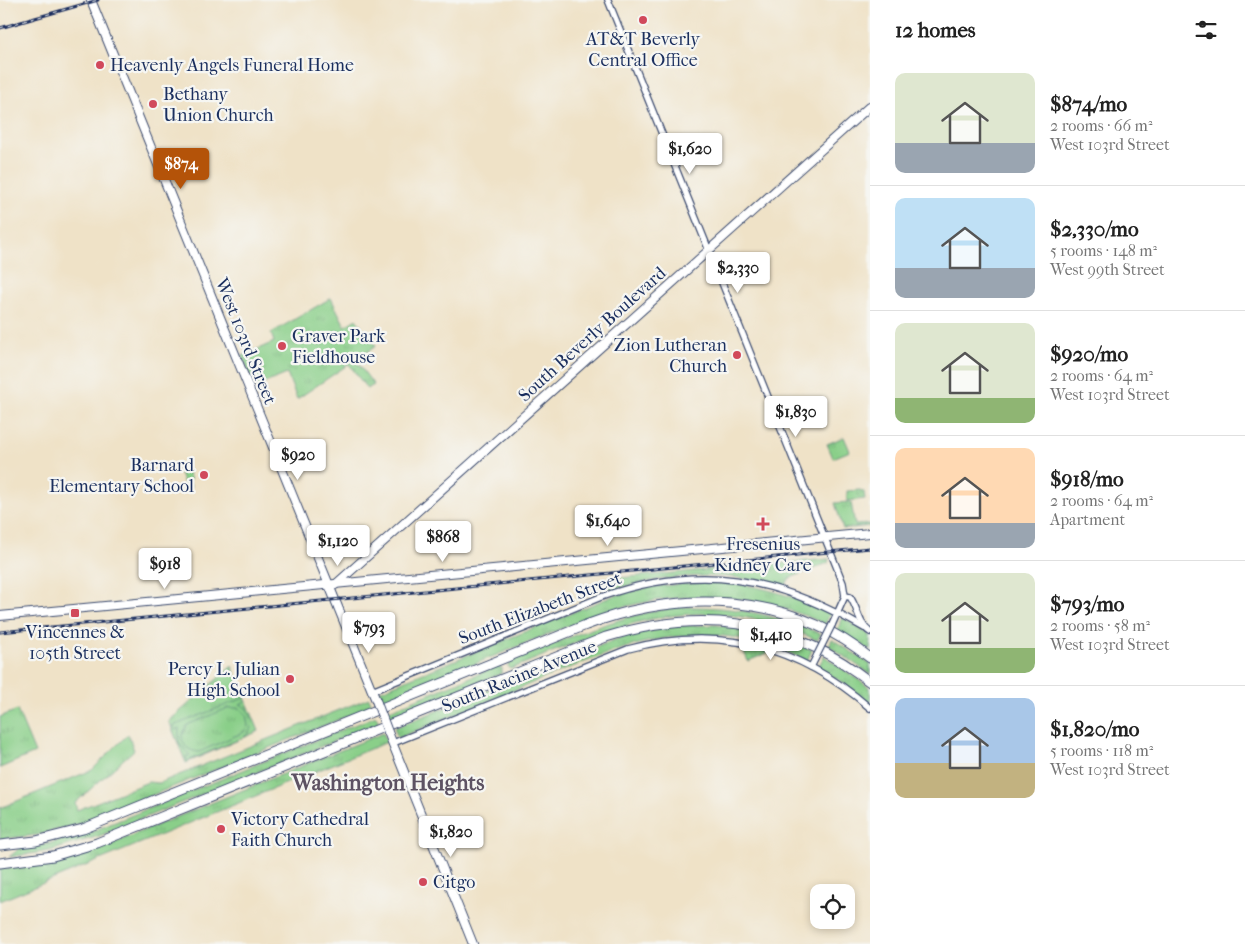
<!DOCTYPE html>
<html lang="en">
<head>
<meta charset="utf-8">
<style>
	:root { --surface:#fff; --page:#f2f2f2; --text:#222; --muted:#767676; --line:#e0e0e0; --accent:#b45309 }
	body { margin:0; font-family:"IM FELL French Canon",serif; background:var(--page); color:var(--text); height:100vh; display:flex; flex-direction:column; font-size:19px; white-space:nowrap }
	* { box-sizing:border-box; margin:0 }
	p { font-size:16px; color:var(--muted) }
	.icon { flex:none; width:28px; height:28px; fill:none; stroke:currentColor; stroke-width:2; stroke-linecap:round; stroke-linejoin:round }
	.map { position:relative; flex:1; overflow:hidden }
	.panel { display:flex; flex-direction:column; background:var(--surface); width:375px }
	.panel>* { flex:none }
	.buttons { position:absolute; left:810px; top:884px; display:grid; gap:10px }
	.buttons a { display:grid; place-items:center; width:45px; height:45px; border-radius:10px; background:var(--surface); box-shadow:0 2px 8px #0003; font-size:25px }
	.price { position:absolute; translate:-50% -42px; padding:0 11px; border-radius:5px; background:#fff; color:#222; font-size:16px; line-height:32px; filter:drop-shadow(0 1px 2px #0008) }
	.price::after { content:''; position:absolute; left:50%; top:30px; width:15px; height:11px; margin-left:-8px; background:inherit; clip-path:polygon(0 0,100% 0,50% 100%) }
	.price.active { background:var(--accent); color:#fff }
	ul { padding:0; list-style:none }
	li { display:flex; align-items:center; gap:15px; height:125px; padding:0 25px }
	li+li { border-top:1px solid var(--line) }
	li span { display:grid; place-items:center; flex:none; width:140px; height:100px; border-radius:10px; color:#555 }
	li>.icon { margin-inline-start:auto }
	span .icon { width:60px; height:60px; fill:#fffc; stroke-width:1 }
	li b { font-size:21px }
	h2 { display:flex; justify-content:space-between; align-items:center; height:60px; padding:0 25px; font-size:21px }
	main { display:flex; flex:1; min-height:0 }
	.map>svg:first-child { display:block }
</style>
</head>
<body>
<main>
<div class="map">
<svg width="870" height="944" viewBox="0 0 870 944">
	<defs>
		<pattern id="grass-tufts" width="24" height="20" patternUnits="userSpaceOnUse" patternTransform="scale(1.25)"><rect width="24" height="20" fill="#8acf89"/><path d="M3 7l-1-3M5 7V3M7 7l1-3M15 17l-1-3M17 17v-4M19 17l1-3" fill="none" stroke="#76b279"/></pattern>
	</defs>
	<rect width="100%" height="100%" fill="#f6f6f2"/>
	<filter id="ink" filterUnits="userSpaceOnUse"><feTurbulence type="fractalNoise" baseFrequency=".02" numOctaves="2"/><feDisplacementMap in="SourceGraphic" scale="10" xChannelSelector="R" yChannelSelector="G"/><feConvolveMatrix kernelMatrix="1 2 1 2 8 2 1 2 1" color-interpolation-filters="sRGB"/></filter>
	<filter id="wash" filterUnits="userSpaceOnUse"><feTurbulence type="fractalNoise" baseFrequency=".0096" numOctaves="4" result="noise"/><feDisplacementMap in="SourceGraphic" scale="20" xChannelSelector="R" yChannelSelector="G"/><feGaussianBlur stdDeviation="1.12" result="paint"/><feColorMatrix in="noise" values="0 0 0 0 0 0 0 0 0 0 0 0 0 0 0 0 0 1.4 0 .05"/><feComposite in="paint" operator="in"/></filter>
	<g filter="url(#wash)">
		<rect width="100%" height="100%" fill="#efe2c7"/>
		<!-- grass -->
		<g fill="url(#grass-tufts)" stroke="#527f74">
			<path d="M 331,298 L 345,326 L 356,319 L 376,346 L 355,360 L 374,385 L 367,389 L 349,364 L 297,399 L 287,374 L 255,387 L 242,356 L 274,342 L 271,333 Z"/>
			<path d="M 844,437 L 850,451 L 833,458 L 827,444 Z"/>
			<path d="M 185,465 L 191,480 L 189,481 L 191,487 L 186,489 L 178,468 Z"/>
			<path d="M 860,490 L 864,492 L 865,499 L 847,501 L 847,491 Z"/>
			<path d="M 851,502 L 855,525 L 870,524 L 870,526 L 843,529 L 835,503 Z"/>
			<path d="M 829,559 L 828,563 L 790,578 L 784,587 C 771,585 759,580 746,579 C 702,572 654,578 611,590 L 607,579 Z"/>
			<path d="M 704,582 C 753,582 787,594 831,612 L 825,624 C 748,589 667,589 588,618 L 383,701 L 379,691 L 613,596 L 650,587 Z"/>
			<path d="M 682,607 C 731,606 775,614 821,634 L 817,640 C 697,587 623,623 511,669 L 508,667 L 509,662 C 566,639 621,613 682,607 Z"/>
			<path d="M 843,618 L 870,635 L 870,650 L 837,630 Z"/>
			<path d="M 716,625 C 750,630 780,637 812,650 L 807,661 C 705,612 639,640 542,679 C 494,699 446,718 398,738 L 394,728 L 627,635 L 673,626 Z"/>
			<path d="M 832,639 L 870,664 L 870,674 L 829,646 Z"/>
			<path d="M 741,645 L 770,652 L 748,661 Z"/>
			<path d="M 824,656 L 870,688 L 870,704 L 839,680 L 818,668 Z"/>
			<path d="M 232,666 L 259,731 L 186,763 L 169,721 Z"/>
			<path d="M 498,666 L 502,668 L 502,673 L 390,718 L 387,711 Z"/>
			<path d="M 369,698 L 372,706 L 86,822 L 38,835 L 0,839 L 0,808 L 92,770 L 128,734 L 134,750 L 75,803 L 77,810 L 148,782 L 159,783 Z"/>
			<path d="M 17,710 L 35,753 L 0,768 L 0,717 Z"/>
			<path d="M 376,716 L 379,723 L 99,836 L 49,851 L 9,857 L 20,848 L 43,845 L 88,833 Z"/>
			<path d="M 383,733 L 387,742 L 0,901 L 0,869 L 51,863 L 96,850 Z"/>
		</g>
		<!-- pitch -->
		<path fill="#8acf89" stroke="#527f74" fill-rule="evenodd" d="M 244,698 L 245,702 L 240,704 C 254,712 256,728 243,738 L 187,761 L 186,757 L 190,755 L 179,743 L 179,728 L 175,730 L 173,726 ZM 228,708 L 239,708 L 246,714 L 248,726 L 244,732 L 199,752 C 189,751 182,746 182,736 L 187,725 Z"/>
	</g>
	<g filter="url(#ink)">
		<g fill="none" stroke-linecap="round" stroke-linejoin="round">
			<!-- minor casing -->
			<g stroke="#3b4a6e" stroke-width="8">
				<g id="minor">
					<path d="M 608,0 L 843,583 L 845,596 L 832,625"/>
					<path d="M 845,596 L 850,597 C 858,608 859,625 870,632"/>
					<path d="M 811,667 L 817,655"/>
					<path d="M 372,691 L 601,597 C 699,562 777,577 864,628"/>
					<path d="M 393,743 L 628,649 C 719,624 800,647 870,708"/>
				</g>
			</g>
			<!-- major casing -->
			<g stroke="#3b4a6e" stroke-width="10">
				<g id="major">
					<path d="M 91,0 L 377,703"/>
					<path d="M 335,585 L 870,106"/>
					<path d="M 0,616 L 870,533"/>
					<path d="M 388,732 L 473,944"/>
				</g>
			</g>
			<!-- highway casing -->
			<g stroke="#3b4a6e" stroke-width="11">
				<g id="highway">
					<path d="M 0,845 L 36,841 L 83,829 L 586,625 C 681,589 788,592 870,658"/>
					<path d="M 0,863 L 53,856 L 97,843 L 606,637 C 702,607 790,619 870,682"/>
				</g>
			</g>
			<!-- minor -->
			<use href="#minor" stroke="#fff" stroke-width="5.5"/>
			<!-- major -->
			<use href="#major" stroke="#fff" stroke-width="8"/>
			<!-- highway -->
			<use href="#highway" stroke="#fff" stroke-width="9"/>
			<!-- rail casing -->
			<g stroke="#1b2f5e" stroke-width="3">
				<g id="rail">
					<path d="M 0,28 L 98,0"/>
					<path d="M 0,632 L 870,548"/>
				</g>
			</g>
			<!-- rail -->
			<use href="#rail" stroke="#f6f6f2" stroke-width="1" stroke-dasharray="4" stroke-linecap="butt"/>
			<!-- minor-bridge casing -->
			<g stroke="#3b4a6e" stroke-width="8" stroke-linecap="butt">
				<path id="minor-bridge" d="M 817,655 L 832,625"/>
			</g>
			<!-- major-bridge casing -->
			<g stroke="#3b4a6e" stroke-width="10" stroke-linecap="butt">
				<path id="major-bridge" d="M 377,703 L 388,732"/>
			</g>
			<!-- minor-bridge -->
			<use href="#minor-bridge" stroke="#fff" stroke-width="5.5"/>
			<!-- major-bridge -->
			<use href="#major-bridge" stroke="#fff" stroke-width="8"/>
		</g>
	</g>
	<!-- markers -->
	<g fill="#d1495b" stroke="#f6f6f2" stroke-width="2">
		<circle cx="643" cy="20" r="5"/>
		<circle cx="100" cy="65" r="5"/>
		<circle cx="153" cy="104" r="5"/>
		<circle cx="282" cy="346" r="5"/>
		<circle cx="737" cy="355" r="5"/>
		<circle cx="204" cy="475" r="5"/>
		<path d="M760.5 516.5h5v5h5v5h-5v5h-5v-5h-5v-5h5z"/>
		<rect x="70" y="608" width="10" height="10" rx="2.5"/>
		<circle cx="290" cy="679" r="5"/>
		<circle cx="221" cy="829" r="5"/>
		<circle cx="423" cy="882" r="5"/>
	</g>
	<g text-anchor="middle" stroke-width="4.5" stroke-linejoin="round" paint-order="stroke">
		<!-- poi labels -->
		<g font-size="18" fill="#1b2f5e" stroke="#f6f6f2" text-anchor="start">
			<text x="643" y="45" text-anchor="middle">AT&amp;T Beverly<tspan x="643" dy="21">Central Office</tspan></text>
			<text x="110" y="71">Heavenly Angels Funeral Home</text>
			<text x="163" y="100">Bethany<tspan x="163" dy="21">Union Church</tspan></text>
			<text x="292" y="342">Graver Park<tspan x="292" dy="21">Fieldhouse</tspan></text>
			<text x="727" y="351" text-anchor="end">Zion Lutheran<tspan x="727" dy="21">Church</tspan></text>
			<text x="194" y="471" text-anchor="end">Barnard<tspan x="194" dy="21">Elementary School</tspan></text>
			<text x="763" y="550" text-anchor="middle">Fresenius<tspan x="763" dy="21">Kidney Care</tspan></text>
			<text x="75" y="638" text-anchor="middle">Vincennes &amp;<tspan x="75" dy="21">105th Street</tspan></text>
			<text x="280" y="675" text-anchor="end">Percy L. Julian<tspan x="280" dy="21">High School</tspan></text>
			<text x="231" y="825">Victory Cathedral<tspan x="231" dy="21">Faith Church</tspan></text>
			<text x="433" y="888">Citgo</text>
		</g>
		<!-- street labels -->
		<g font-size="18" fill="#1b2f5e" stroke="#f6f6f2">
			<text transform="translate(592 334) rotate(-42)" y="6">South Beverly Boulevard</text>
			<text transform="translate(246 341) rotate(68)" y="6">West 103rd Street</text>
			<text transform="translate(540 608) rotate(-21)" y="6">South Elizabeth Street</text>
			<text transform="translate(519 676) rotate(-22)" y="6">South Racine Avenue</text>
		</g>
		<!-- district labels -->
		<g font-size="22" font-weight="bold" fill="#5d5263" stroke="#f6f6f2">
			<text x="388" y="790">Washington Heights</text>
		</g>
	</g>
</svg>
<div class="buttons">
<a><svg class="icon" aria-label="locate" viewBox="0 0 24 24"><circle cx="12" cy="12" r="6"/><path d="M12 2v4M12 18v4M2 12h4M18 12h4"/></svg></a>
</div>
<b class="price" style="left:690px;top:175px">$1,620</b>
<b class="price active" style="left:181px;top:190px">$874</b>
<b class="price" style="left:738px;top:294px">$2,330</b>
<b class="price" style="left:796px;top:438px">$1,830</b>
<b class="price" style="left:298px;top:481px">$920</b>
<b class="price" style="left:608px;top:547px">$1,640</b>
<b class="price" style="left:443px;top:563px">$868</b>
<b class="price" style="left:338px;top:567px">$1,120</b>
<b class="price" style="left:165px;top:590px">$918</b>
<b class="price" style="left:369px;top:654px">$793</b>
<b class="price" style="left:771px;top:661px">$1,410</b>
<b class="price" style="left:451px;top:858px">$1,820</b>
</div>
<section class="panel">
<h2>12 homes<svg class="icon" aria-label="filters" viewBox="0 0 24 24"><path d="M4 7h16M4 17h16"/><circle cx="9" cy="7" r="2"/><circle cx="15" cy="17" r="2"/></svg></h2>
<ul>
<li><span style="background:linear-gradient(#dfe7d0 70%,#9aa5b1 0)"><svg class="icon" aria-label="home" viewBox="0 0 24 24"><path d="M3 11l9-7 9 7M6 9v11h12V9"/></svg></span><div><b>$874/mo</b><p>2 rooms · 66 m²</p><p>West 103rd Street</p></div></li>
<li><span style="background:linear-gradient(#bfe0f5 70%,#9aa5b1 0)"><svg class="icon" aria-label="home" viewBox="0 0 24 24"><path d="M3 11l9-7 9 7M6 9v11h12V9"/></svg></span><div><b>$2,330/mo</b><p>5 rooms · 148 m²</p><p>West 99th Street</p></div></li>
<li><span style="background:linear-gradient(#dfe7d0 75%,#8fb573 0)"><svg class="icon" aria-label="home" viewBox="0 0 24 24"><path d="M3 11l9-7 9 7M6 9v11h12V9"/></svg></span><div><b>$920/mo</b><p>2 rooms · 64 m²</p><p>West 103rd Street</p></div></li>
<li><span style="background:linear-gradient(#ffd9b3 75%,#9aa5b1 0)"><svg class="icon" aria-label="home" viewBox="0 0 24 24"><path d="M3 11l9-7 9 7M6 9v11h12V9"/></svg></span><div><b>$918/mo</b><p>2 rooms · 64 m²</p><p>Apartment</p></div></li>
<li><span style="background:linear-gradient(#dfe7d0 75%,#8fb573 0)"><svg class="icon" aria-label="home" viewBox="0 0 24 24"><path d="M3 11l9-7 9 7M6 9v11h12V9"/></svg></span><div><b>$793/mo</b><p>2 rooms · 58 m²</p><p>West 103rd Street</p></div></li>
<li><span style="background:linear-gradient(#a9c7e8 65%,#c2b280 0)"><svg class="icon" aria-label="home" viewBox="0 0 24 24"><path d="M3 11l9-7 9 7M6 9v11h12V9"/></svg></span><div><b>$1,820/mo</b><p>5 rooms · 118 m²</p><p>West 103rd Street</p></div></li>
</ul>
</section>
</main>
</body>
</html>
